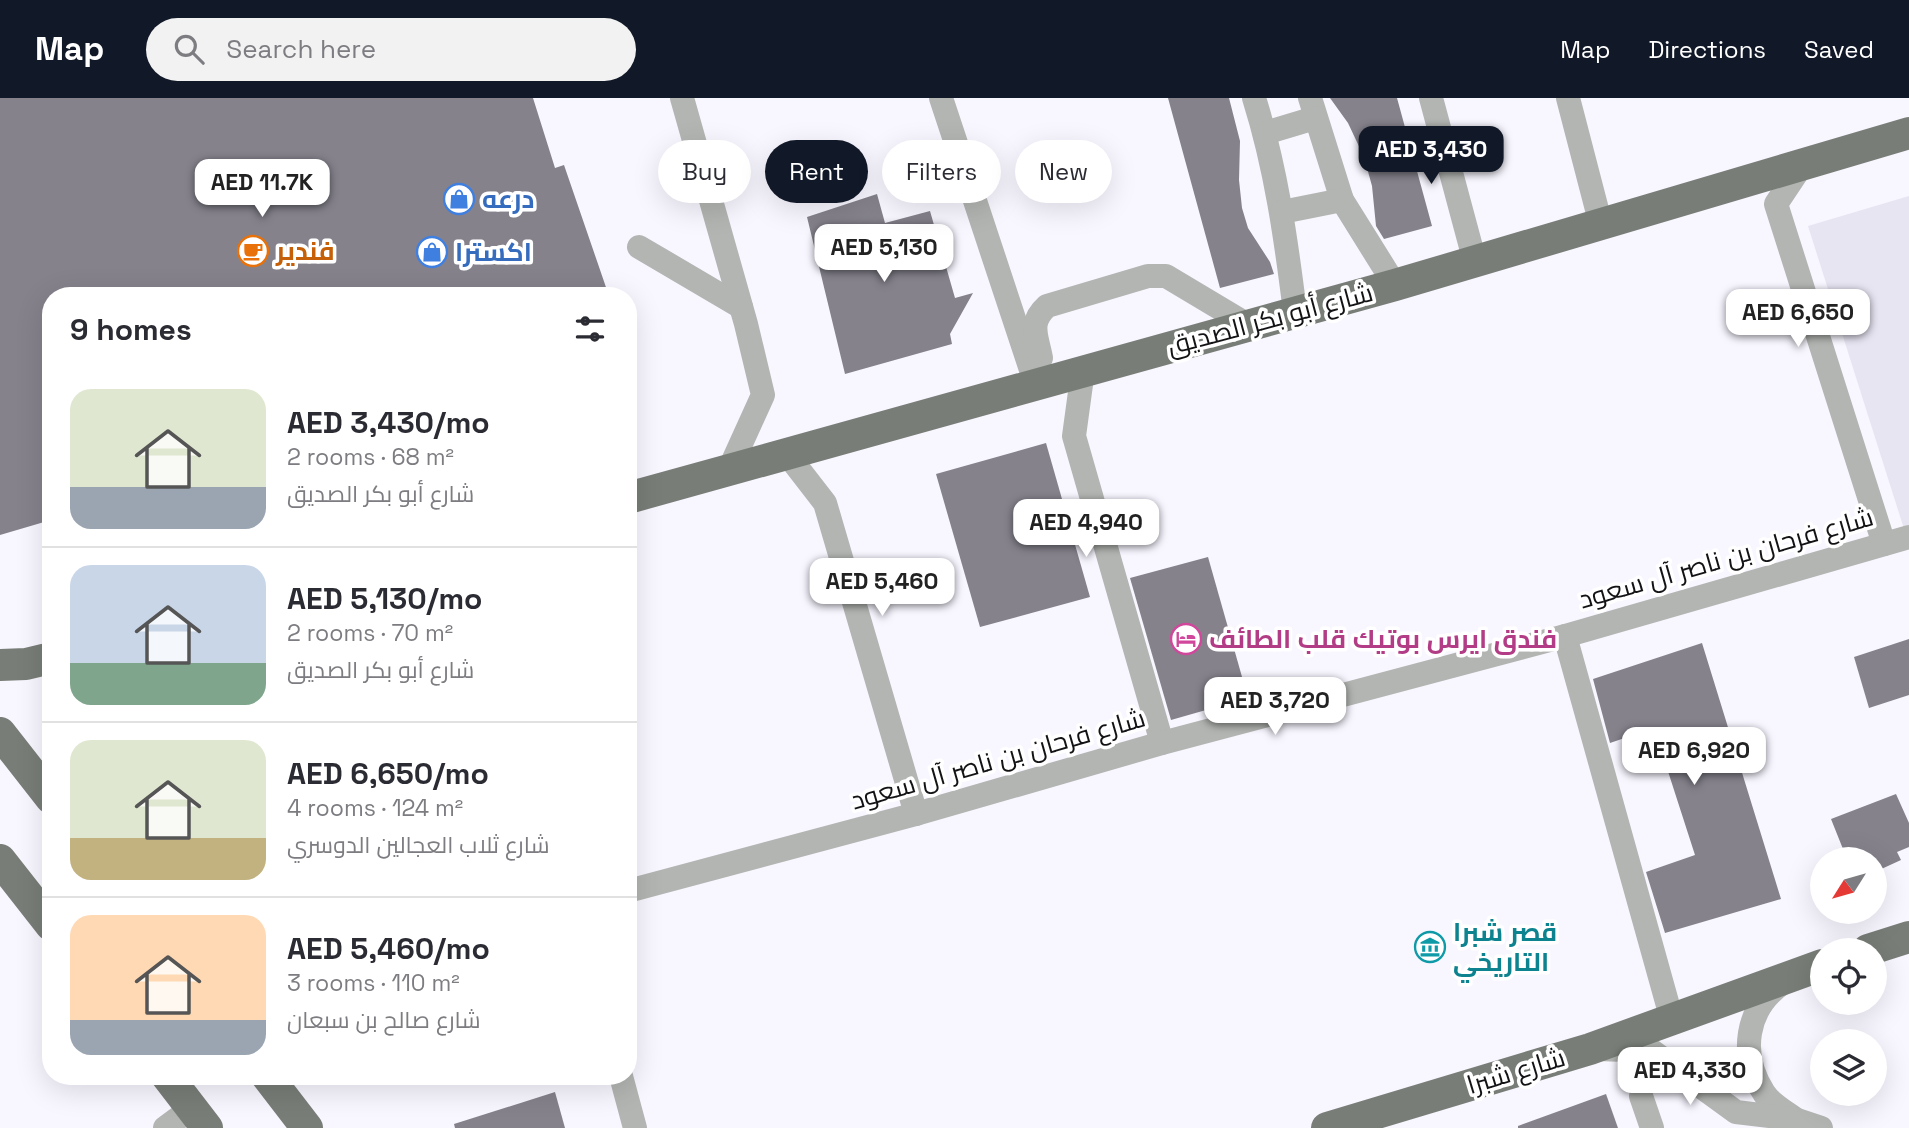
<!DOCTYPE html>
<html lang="en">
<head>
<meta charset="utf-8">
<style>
	:root { --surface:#fff; --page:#f2f2f3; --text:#2b2b33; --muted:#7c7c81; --line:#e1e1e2; --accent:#111827 }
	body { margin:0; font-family:"Space Grotesk",Cairo,sans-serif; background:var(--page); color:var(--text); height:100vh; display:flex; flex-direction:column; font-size:26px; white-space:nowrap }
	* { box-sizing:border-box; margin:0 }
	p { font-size:23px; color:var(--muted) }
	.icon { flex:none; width:38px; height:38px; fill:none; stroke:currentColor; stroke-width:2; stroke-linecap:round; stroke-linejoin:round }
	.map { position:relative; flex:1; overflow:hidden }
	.panel { position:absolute; left:42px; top:189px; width:595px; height:798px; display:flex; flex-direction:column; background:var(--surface); border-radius:28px; box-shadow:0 7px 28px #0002 }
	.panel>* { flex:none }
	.banner { position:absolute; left:658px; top:42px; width:665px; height:63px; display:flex; gap:14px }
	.needle { width:46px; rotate:233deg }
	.tools { position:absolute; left:1810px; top:749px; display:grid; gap:14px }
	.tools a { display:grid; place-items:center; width:77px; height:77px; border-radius:50%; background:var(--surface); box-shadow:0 7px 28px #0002; font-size:35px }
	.price { position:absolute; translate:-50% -60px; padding:0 16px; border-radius:14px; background:#fff; color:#222; font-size:23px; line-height:46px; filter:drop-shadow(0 2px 4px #0008) }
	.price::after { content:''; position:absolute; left:50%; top:42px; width:21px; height:16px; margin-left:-10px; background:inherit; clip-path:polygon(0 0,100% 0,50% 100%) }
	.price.on { background:var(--accent); color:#fff }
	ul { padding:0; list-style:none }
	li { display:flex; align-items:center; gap:21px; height:175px; padding:0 28px }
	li+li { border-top:2px solid var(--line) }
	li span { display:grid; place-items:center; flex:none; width:196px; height:140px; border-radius:21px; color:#555 }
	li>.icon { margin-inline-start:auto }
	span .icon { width:84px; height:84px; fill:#fffc; stroke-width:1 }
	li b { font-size:30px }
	h2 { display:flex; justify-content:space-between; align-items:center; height:84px; padding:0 28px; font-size:30px }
	.chip { padding:0 24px; border-radius:32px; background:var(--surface); box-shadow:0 7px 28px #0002; font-size:24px; line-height:63px }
	.chip.on { background:var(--accent); color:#fff }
	header { display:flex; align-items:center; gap:42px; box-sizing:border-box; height:98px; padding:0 35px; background:var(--accent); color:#fff }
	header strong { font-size:33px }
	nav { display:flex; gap:38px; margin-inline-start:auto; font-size:24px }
	.search { width:490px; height:63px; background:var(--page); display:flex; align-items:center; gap:18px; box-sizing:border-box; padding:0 24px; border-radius:38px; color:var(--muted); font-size:26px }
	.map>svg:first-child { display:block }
</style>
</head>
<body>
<header>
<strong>Map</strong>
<div class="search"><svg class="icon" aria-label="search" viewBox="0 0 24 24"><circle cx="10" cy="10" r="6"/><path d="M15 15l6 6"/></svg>Search here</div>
<nav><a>Map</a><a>Directions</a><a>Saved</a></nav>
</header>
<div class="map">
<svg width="1909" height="1030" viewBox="0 0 1909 1030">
	<rect width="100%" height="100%" fill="#f8f6ff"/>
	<!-- built -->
	<path fill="#e8e5f3" d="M 1909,98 L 1909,433 L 1905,434 L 1808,128 Z"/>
	<!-- building -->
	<g fill="#85828c">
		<path d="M 0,0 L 533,0 L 555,70 L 564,67 L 609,198 L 51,198 L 51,422 L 0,437 Z"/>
		<path d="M 1168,0 L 1229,0 L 1240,43 L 1239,82 L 1242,110 L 1248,130 L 1270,164 L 1274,176 L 1220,190 Z"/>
		<path d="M 1330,0 L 1397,0 L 1432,128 L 1384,141 L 1376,128 L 1372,88 L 1364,59 L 1348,25 Z"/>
		<path d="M 877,96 L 885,125 L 930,113 L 955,200 L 973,195 L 950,236 L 952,246 L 845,276 L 807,119 Z"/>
		<path d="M 1046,345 L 1090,499 L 980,529 L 936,376 Z"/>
		<path d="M 1208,459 L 1248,600 L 1171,622 L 1130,480 Z"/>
		<path d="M 1909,541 L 1909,597 L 1869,610 L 1854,559 Z"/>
		<path d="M 1702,545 L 1781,801 L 1665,835 L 1646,774 L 1695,757 L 1654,630 L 1610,645 L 1593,581 Z"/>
		<path d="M 1896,696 L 1909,725 L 1909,749 L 1897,754 L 1901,762 L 1877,773 L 1874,761 L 1847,761 L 1831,721 Z"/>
		<path d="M 555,994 L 565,1030 L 455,1030 L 454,1026 Z"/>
		<path d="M 1606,996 L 1618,1030 L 1518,1030 L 1518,1028 Z"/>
	</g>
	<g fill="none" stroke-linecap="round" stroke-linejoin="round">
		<!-- minor -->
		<g stroke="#b2b5b1" stroke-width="24">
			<path d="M 682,0 L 746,226 L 763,297 L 729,372"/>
			<path d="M 941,0 L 1036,287"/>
			<path d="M 1254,0 C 1276,70 1286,141 1295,214"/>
			<path d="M 1310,0 L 1342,102 L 1395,187"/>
			<path d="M 1431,0 L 1475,164"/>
			<path d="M 1568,0 L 1601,127"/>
			<path d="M 1265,35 L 1315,20"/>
			<path d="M 1802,67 L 1776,106 L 1884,446"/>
			<path d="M 1282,114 L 1342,102"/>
			<path d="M 639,149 L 741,209"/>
			<path d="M 1041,260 C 1037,238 1028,225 1047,208 L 1148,178 L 1166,178 L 1248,227"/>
			<path d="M 1083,272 L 1074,338 L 1162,645"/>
			<path d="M 787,356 L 825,405 L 916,716"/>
			<path d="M 1565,538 L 1672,922"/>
			<path d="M 628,793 L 916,716 L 1162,645 L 1565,538 L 1909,439"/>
			<path d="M 1784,884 C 1745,910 1739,957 1764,995 C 1770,1005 1784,1013 1794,1020"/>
			<path d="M 1598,951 L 1652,953 L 1736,1014 L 1794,1021 L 1821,1030"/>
			<path d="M 621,978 L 635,1030"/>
			<path d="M 1641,998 L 1652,1030"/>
			<path d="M 165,1030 L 192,1010"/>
		</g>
		<!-- major -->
		<g stroke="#787e77" stroke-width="32">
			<path d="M 628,400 L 1395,187 L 1909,35"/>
			<path d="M 0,567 L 26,566 L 51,560"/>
			<path d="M 0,635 L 51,700"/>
			<path d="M 0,762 L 51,827"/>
			<path d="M 1868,852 L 1909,839"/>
			<path d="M 167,978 L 207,1030"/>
			<path d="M 267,978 L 307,1030"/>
			<path d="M 1327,1030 L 1590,951 L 1822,867"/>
		</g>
	</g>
	<!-- icons -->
	<defs>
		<g id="shop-ring" transform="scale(1.575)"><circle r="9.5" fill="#fff" stroke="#3f7fe0" stroke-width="1.5"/><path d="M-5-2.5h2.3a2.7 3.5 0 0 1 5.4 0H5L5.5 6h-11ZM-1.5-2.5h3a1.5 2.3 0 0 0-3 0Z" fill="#3f7fe0"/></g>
		<g id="cafe-ring" transform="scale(1.575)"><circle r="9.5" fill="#fff" stroke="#e8710a" stroke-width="1.5"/><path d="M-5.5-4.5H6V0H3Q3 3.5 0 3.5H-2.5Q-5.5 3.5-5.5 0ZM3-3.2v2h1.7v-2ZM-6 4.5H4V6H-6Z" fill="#e8710a"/></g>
		<g id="hotel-ring" transform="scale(1.575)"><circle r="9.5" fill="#fff" stroke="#d1479c" stroke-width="1.5"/><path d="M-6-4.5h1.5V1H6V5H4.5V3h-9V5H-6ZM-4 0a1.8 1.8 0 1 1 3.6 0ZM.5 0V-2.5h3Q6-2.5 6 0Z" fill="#d1479c"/></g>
		<g id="museum-ring" transform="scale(1.575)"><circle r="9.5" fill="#fff" stroke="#0f9aa8" stroke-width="1.5"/><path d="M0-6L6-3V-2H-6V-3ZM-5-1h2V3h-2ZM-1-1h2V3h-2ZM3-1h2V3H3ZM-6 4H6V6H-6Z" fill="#0f9aa8"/></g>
	</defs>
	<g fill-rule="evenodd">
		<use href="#shop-ring" x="459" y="101"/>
		<use href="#cafe-ring" x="253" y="153"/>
		<use href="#shop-ring" x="432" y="154"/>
		<use href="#hotel-ring" x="1186" y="541"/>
		<use href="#museum-ring" x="1430" y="849"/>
	</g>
	<g text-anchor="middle" stroke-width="7" stroke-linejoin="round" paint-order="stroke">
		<!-- shop labels -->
		<g font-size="26" font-weight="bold" fill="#366cbe" stroke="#fff" text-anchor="start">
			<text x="482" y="110">درعه</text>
			<text x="455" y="163">اكسترا</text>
		</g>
		<!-- food labels -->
		<g font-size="26" font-weight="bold" fill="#c56008" stroke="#fff" text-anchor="start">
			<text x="276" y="162">فندير</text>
		</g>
		<!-- street labels -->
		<g font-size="26" fill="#131215" stroke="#fff">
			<text transform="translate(1270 221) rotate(-15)" y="9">شارع أبو بكر الصديق</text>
			<text transform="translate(1726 460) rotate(-16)" y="9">شارع فرحان بن ناصر آل سعود</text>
			<text transform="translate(998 661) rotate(-16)" y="9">شارع فرحان بن ناصر آل سعود</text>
			<text transform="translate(1516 973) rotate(-17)" y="9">شارع شبرا</text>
		</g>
		<!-- hotel labels -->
		<g font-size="26" font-weight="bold" fill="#b23c85" stroke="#fff" text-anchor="start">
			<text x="1209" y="550">فندق ايرس بوتيك قلب الطائف</text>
		</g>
		<!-- culture labels -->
		<g font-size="26" font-weight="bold" fill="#0d838f" stroke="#fff" text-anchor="start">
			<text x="1453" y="843">قصر شبرا<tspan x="1453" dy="30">التاريخي</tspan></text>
		</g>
	</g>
</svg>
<div class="tools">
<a><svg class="needle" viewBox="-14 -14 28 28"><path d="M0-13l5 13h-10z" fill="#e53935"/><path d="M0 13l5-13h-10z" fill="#7c7c81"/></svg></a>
<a><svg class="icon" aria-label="locate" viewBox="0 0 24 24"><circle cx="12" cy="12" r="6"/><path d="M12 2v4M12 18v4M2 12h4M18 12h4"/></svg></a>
<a><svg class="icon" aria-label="layers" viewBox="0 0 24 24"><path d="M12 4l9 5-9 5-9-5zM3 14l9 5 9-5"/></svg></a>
</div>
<b class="price on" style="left:1431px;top:88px">AED 3,430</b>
<b class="price" style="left:262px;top:121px">AED 11.7K</b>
<b class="price" style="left:884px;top:186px">AED 5,130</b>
<b class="price" style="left:1798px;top:251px">AED 6,650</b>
<b class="price" style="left:1086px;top:461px">AED 4,940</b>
<b class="price" style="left:882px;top:520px">AED 5,460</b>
<b class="price" style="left:1275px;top:639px">AED 3,720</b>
<b class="price" style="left:1694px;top:689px">AED 6,920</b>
<b class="price" style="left:1690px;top:1009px">AED 4,330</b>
<div class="banner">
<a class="chip">Buy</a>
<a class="chip on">Rent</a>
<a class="chip">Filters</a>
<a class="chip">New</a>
</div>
<section class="panel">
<h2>9 homes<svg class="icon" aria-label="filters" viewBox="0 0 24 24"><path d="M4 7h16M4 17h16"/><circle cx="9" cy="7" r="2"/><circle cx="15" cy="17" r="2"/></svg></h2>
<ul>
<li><span style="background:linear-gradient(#dfe7d0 70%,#9aa5b1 0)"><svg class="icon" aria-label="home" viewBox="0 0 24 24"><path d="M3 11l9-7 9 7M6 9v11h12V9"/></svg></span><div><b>AED 3,430/mo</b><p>2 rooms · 68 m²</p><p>شارع أبو بكر الصديق</p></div></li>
<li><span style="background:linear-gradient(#c9d6e8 70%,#7fa58c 0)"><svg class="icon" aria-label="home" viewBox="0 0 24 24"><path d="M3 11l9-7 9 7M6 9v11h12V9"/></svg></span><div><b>AED 5,130/mo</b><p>2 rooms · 70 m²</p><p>شارع أبو بكر الصديق</p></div></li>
<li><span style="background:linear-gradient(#dfe7d0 70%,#c2b280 0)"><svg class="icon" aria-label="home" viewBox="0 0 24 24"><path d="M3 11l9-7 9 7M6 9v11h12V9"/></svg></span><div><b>AED 6,650/mo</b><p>4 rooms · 124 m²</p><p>شارع ثلاب العجالين الدوسري</p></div></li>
<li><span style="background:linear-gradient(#ffd9b3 75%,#9aa5b1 0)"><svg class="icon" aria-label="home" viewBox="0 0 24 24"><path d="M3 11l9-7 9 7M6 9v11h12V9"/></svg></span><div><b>AED 5,460/mo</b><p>3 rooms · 110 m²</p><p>شارع صالح بن سبعان</p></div></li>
</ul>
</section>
</div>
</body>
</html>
